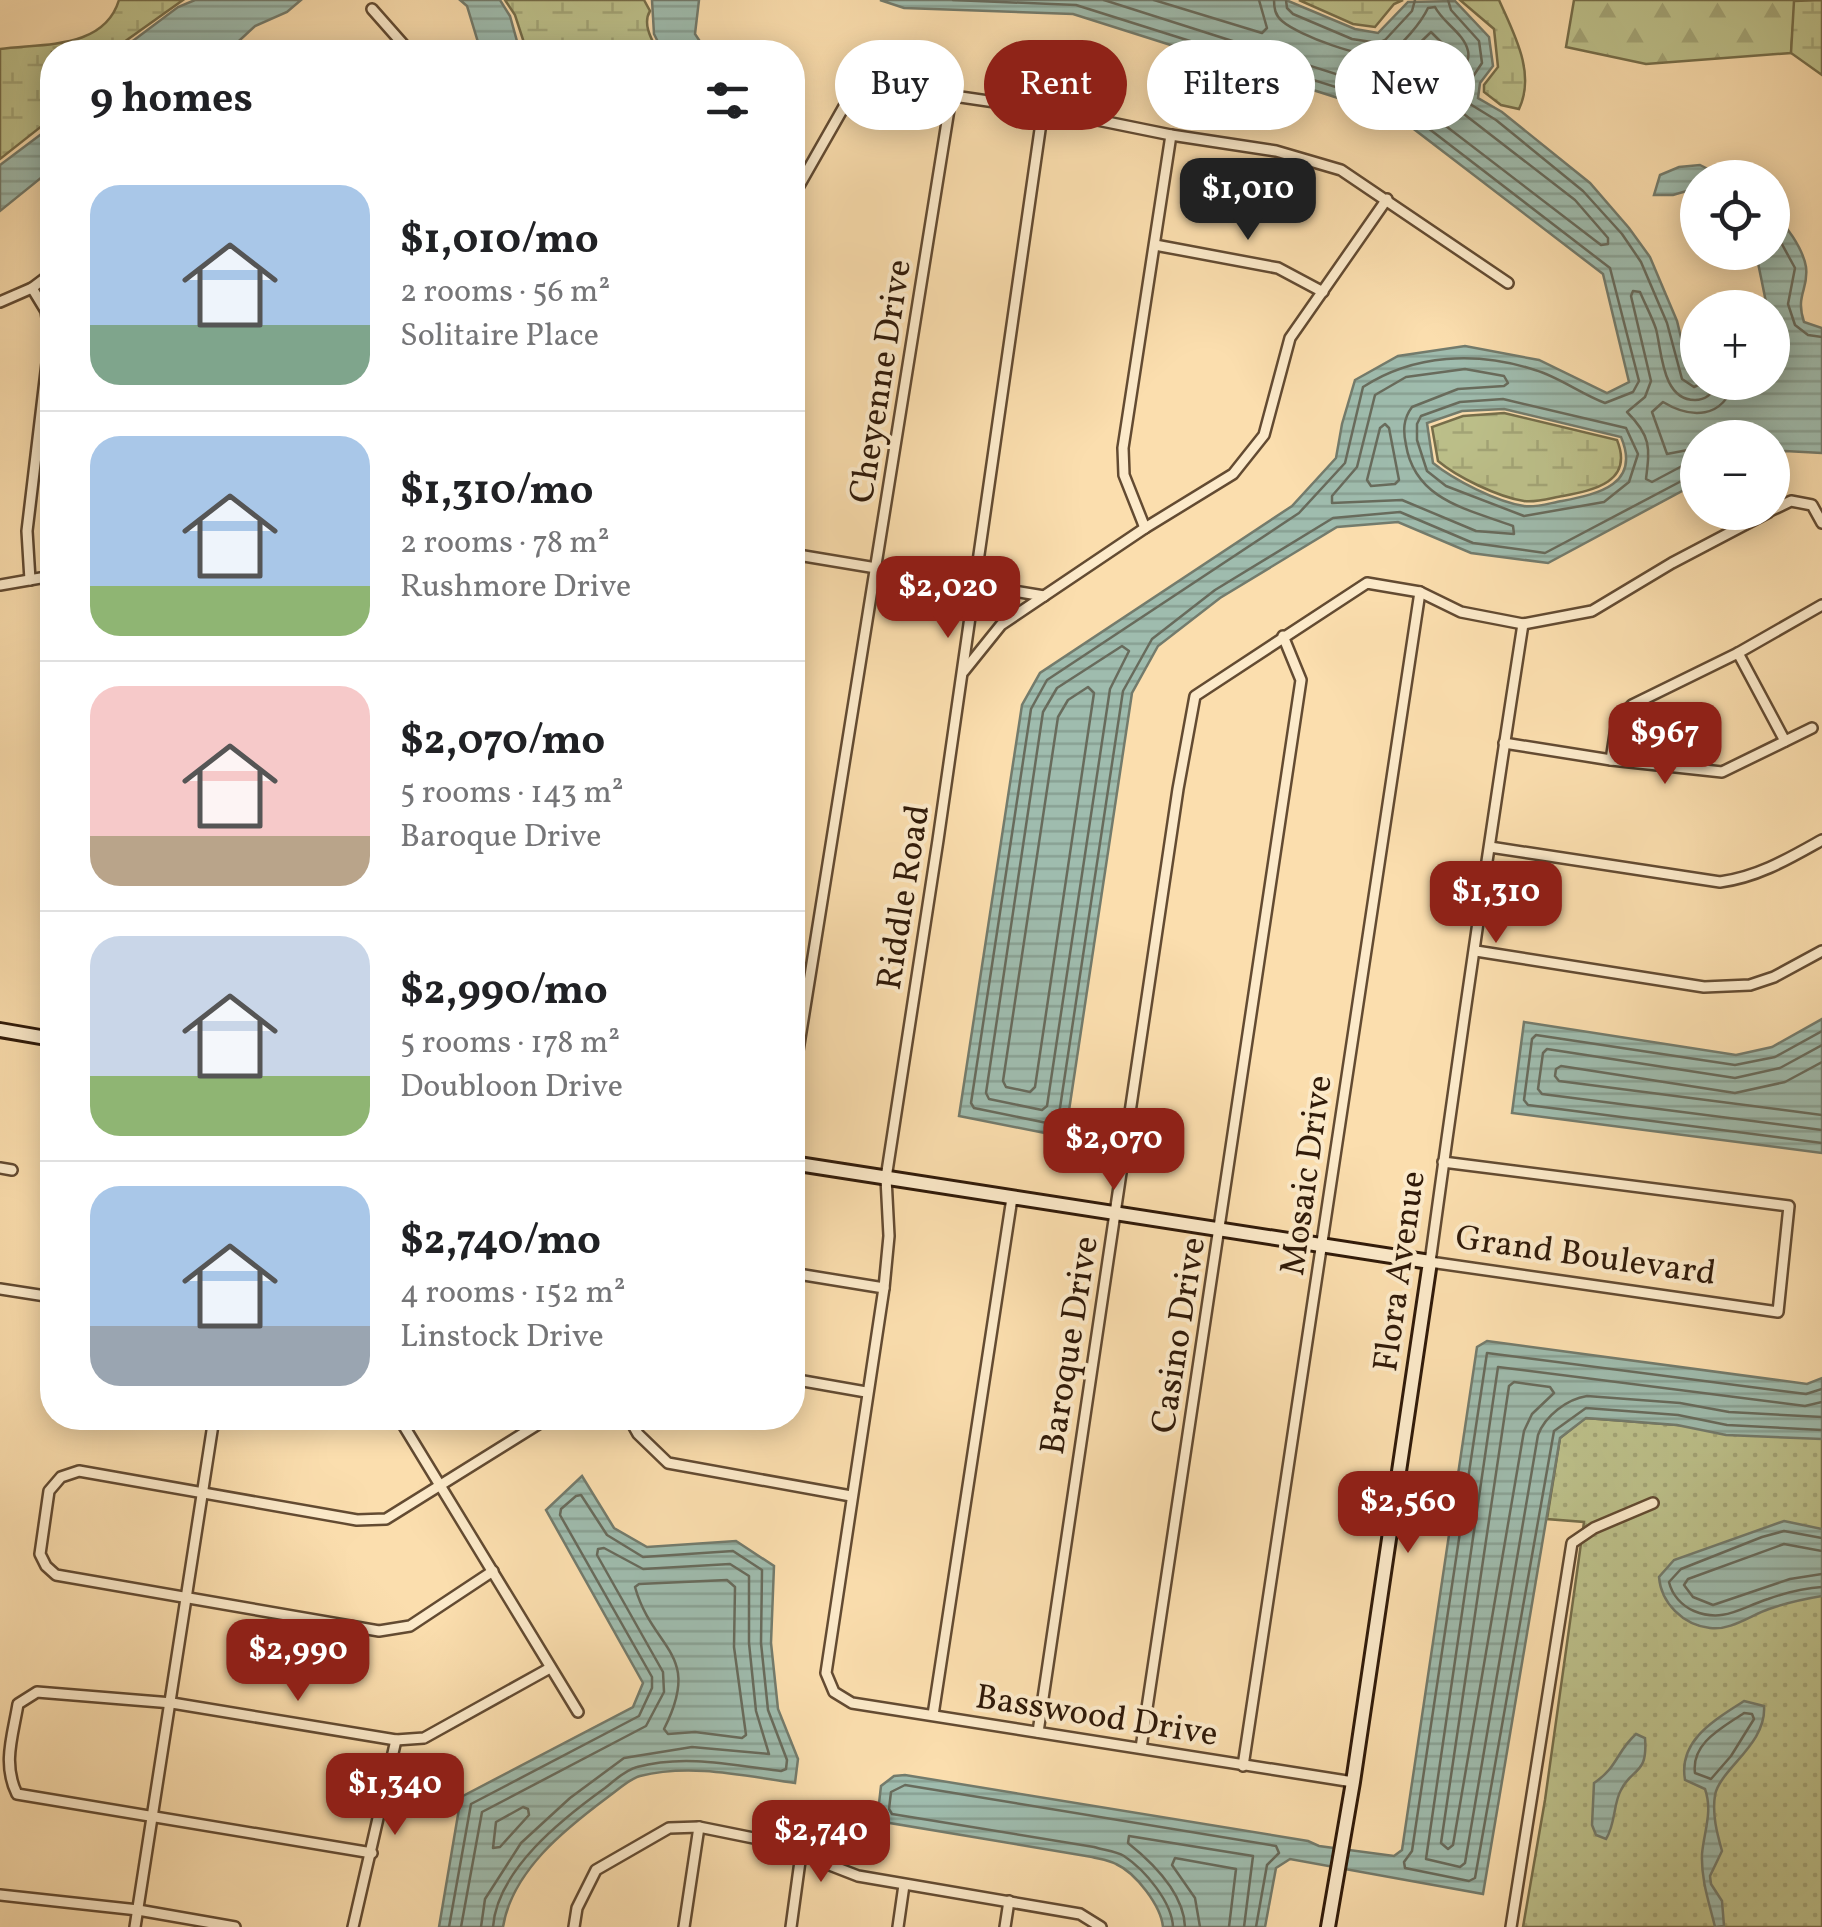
<!DOCTYPE html>
<html lang="en">
<head>
<meta charset="utf-8">
<style>
	:root { --surface:#fff; --page:#f6f6f6; --text:#202124; --muted:#757577; --line:#e0e0e0; --accent:#8f2418 }
	body { margin:0; font-family:Vollkorn,serif; background:var(--page); color:var(--text); height:100vh; display:flex; flex-direction:column; font-size:38px; white-space:nowrap }
	* { box-sizing:border-box; margin:0 }
	p { font-size:32px; color:var(--muted) }
	.icon { flex:none; width:55px; height:55px; fill:none; stroke:currentColor; stroke-width:2; stroke-linecap:round; stroke-linejoin:round }
	.map { position:relative; flex:1; overflow:hidden }
	.drawer { position:absolute; left:40px; top:40px; width:765px; height:1390px; display:flex; flex-direction:column; background:var(--surface); border-radius:40px; box-shadow:0 5px 25px #0003 }
	.drawer>* { flex:none }
	.banner { position:absolute; left:835px; top:40px; width:835px; height:90px; display:flex; gap:20px }
	.fabs { position:absolute; left:1680px; top:160px; display:grid; gap:20px }
	.fabs a { display:grid; place-items:center; width:110px; height:110px; border-radius:50%; background:var(--surface); box-shadow:0 5px 25px #0003; font-size:50px }
	.price { position:absolute; translate:-50% -85px; padding:0 22px; border-radius:20px; background:var(--accent); color:#fff; font-size:32px; line-height:65px; filter:drop-shadow(0 2px 5px #0008) }
	.price::after { content:''; position:absolute; left:50%; top:60px; width:30px; height:22px; margin-left:-15px; background:inherit; clip-path:polygon(0 0,100% 0,50% 100%) }
	.price.on { background:#222; color:#fff }
	ul { padding:0; list-style:none }
	li { display:flex; align-items:center; gap:30px; height:250px; padding:0 50px }
	li+li { border-top:2px solid var(--line) }
	li span { display:grid; place-items:center; flex:none; width:280px; height:200px; border-radius:30px; color:#555 }
	li>.icon { margin-inline-start:auto }
	span .icon { width:120px; height:120px; fill:#fffc; stroke-width:1 }
	li b { font-size:42px }
	h2 { display:flex; justify-content:space-between; align-items:center; height:120px; padding:0 50px; font-size:42px }
	.pill { padding:0 35px; border-radius:45px; background:var(--surface); box-shadow:0 5px 25px #0003; font-size:35px; line-height:90px }
	.pill.on { background:var(--accent); color:#fff }
	.map>svg:first-child { display:block }
</style>
</head>
<body>
<div class="map">
<svg width="1822" height="1927" viewBox="0 0 1822 1927">
	<defs>
		<pattern id="grass-dots" width="8" height="8" patternUnits="userSpaceOnUse" patternTransform="scale(2.5)"><rect width="8" height="8" fill="#bdc18b"/><path d="M2 2h.1M6 6h.1" fill="none" stroke="#a3a577" stroke-width="1.8" stroke-linecap="round"/></pattern>
		<pattern id="forest-firs" width="22" height="20" patternUnits="userSpaceOnUse" patternTransform="scale(2.5)"><rect width="22" height="20" fill="#bdc18b"/><path d="M5 1l3.5 6h-7zM16 11l3.5 6h-7z" fill="#a3a577"/></pattern>
		<pattern id="wetland-marsh" width="20" height="14" patternUnits="userSpaceOnUse" patternTransform="scale(2.5)"><rect width="20" height="14" fill="#bdc18b"/><path d="M1 5h8M5 5V1M11 12h8M15 12V8" fill="none" stroke="#a3a577"/></pattern>
		<pattern id="water-rules" width="6" height="5" patternUnits="userSpaceOnUse" patternTransform="scale(2.5)"><rect width="6" height="5" fill="#9fbcae"/><path d="M0 2.5h6" fill="none" stroke="#89a194"/></pattern>
	</defs>
	<rect width="100%" height="100%" fill="#fbdeae"/>
	<filter id="stains"><feTurbulence type="fractalNoise" baseFrequency=".002" numOctaves="4"/><feColorMatrix values="0 0 0 0 .2 0 0 0 0 .09 0 0 0 0 .02 0 0 0 .5 -.17"/></filter>
	<radialGradient id="worn" r=".72"><stop offset=".6" stop-color="#630" stop-opacity="0"/><stop offset="1" stop-color="#630" stop-opacity=".3"/></radialGradient>
	<!-- grass -->
	<path fill="url(#grass-dots)" stroke="#766e4a" stroke-width="2.5" d="M 1585,1418 L 1822,1436 L 1822,1927 L 1523,1927 L 1545,1800 L 1584,1522 L 1547,1519 L 1560,1438 Z"/>
	<!-- forest -->
	<path fill="url(#forest-firs)" stroke="#766e4a" stroke-width="2.5" d="M 1574,0 L 1795,0 L 1791,53 L 1646,64 L 1566,47 Z"/>
	<!-- wetland -->
	<g fill="url(#wetland-marsh)" stroke="#766e4a" stroke-width="2.5">
		<path d="M 119,0 L 183,0 L 110,52 L 52,52 L 52,118 L 0,159 L 0,49 C 42,43 104,50 119,0 Z"/>
		<path d="M 505,0 L 644,0 L 650,11 C 642,24 652,40 658,52 L 527,52 L 515,15 Z"/>
		<path d="M 1299,0 L 1403,0 L 1394,4 L 1375,27 L 1353,24 Z"/>
		<path d="M 1460,0 L 1499,0 C 1514,34 1536,73 1519,109 L 1501,105 L 1484,92 L 1484,85 L 1498,67 L 1494,29 Z"/>
		<path d="M 1822,0 L 1822,75 L 1791,53 L 1794,1 Z"/>
		<path d="M 1504,413 L 1617,440 C 1634,482 1594,490 1563,496 C 1551,498 1535,503 1524,501 C 1498,497 1457,477 1438,461 L 1432,427 L 1463,416 Z"/>
	</g>
	<!-- water -->
	<g fill="url(#water-rules)" stroke="#737b6c" stroke-width="2.5" fill-rule="evenodd">
		<path d="M 195,0 L 301,0 L 287,12 L 255,26 L 227,52 L 202,49 L 196,52 L 118,52 L 178,7 Z"/>
		<path d="M 460,0 L 500,0 L 510,16 L 520,52 L 481,52 L 467,6 Z"/>
		<path d="M 652,0 L 699,0 L 695,34 L 707,52 L 663,52 L 654,34 Z"/>
		<path d="M 880,0 L 1286,0 L 1355,29 L 1378,33 L 1408,2 L 1455,1 L 1489,37 L 1493,66 L 1480,83 L 1478,98 L 1502,112 L 1590,183 L 1629,228 L 1650,257 L 1677,321 L 1690,375 L 1704,385 L 1772,382 L 1772,308 L 1767,307 L 1756,253 L 1772,252 L 1773,212 C 1785,224 1803,248 1806,267 C 1809,289 1795,295 1804,322 L 1822,328 L 1822,453 L 1785,451 L 1773,454 L 1772,438 L 1698,438 L 1697,483 L 1548,563 L 1471,553 L 1398,522 L 1337,527 L 1220,598 L 1158,646 L 1132,693 L 1065,1137 L 959,1116 L 1022,705 L 1040,673 L 1292,506 L 1336,458 L 1342,424 L 1355,380 L 1398,356 L 1465,346 L 1539,360 L 1607,393 L 1629,382 L 1603,274 L 1398,117 L 1073,14 L 904,8 ZM 1504,409 L 1621,437 C 1641,484 1599,494 1562,501 C 1550,503 1535,508 1524,506 C 1497,502 1454,480 1433,463 L 1427,423 L 1462,411 Z"/>
		<path d="M 52,126 L 52,169 L 0,211 L 0,165 Z"/>
		<path d="M 1700,165 L 1724,177 L 1698,178 L 1697,188 L 1673,195 L 1654,195 L 1660,175 L 1679,167 Z"/>
		<path d="M 1822,1019 L 1822,1153 L 1512,1113 L 1524,1022 L 1736,1055 L 1772,1047 Z"/>
		<path d="M 1487,1341 L 1807,1384 L 1822,1378 L 1822,1439 L 1726,1435 L 1677,1425 L 1586,1418 L 1560,1438 L 1483,1894 L 1290,1859 L 1276,1868 L 1265,1927 L 1163,1927 C 1161,1906 1136,1873 1116,1864 C 1109,1860 1100,1859 1092,1857 L 884,1822 L 878,1812 L 881,1786 L 894,1776 L 905,1775 L 1308,1841 L 1319,1846 L 1394,1856 L 1402,1850 L 1477,1347 Z"/>
		<path d="M 582,1476 L 614,1528 L 647,1547 L 736,1541 L 774,1566 L 771,1643 L 778,1709 L 798,1759 L 795,1783 C 745,1776 691,1763 640,1776 C 629,1779 618,1790 608,1797 C 565,1829 512,1871 503,1927 L 439,1927 L 461,1797 L 633,1707 L 643,1683 L 546,1510 Z"/>
		<path d="M 1784,1521 L 1822,1529 L 1822,1596 C 1804,1599 1786,1603 1769,1609 C 1751,1615 1730,1631 1710,1628 C 1683,1625 1661,1603 1659,1577 L 1674,1560 Z"/>
		<path d="M 1744,1701 L 1764,1706 C 1767,1744 1720,1769 1715,1795 C 1712,1815 1717,1833 1722,1851 L 1710,1876 L 1711,1884 L 1722,1901 L 1724,1926 L 1715,1927 C 1709,1902 1701,1880 1702,1854 C 1704,1831 1713,1812 1705,1789 L 1685,1780 C 1678,1740 1715,1720 1744,1701 Z"/>
		<path d="M 1636,1734 L 1645,1738 C 1648,1776 1632,1767 1621,1790 C 1613,1804 1616,1823 1606,1839 L 1596,1835 L 1592,1825 L 1594,1783 C 1618,1767 1616,1752 1636,1734 Z"/>
	</g>
	<g fill="none" stroke-linecap="round" stroke-linejoin="round">
		<!-- shore -->
		<g stroke="#686b5c" stroke-width="2.5">
			<path d="M 953,0 L 1076,5 L 1402,108 L 1610,268 L 1639,381 L 1633,392 L 1605,403 C 1581,394 1559,377 1535,370 C 1477,351 1414,354 1363,387 L 1345,463 L 1299,513 L 1047,680 L 1031,709 L 971,1103 L 974,1108 L 1052,1124 L 1058,1121 L 1123,691 L 1152,639 L 1215,590 L 1333,518 L 1400,512 L 1473,543 L 1545,553 L 1689,477 L 1698,475"/>
			<path d="M 1104,0 L 1408,97 L 1601,245 L 1608,244 L 1608,238 L 1575,200 L 1460,111 C 1446,81 1472,69 1468,51 C 1464,33 1443,23 1435,7 L 1428,8 C 1422,21 1401,48 1386,54 C 1366,61 1298,35 1282,21 C 1275,15 1274,8 1274,0"/>
			<path d="M 1154,0 L 1262,33 L 1267,28 L 1259,0"/>
			<path d="M 1286,0 L 1287,8 L 1293,14 L 1352,39 L 1378,43 L 1385,40 L 1412,11 L 1415,0"/>
			<path d="M 1448,0 L 1451,10 L 1479,41 L 1482,63 L 1470,81 L 1470,104 L 1496,120 L 1583,191 L 1622,234 L 1641,262 L 1667,323 L 1682,379 L 1694,387 L 1705,382"/>
			<path d="M 1431,32 L 1453,54 L 1444,71 L 1441,94 L 1437,97 L 1391,71 Z"/>
			<path d="M 1772,226 L 1795,268 L 1788,304 L 1795,325 L 1808,335 L 1822,337"/>
			<path d="M 1465,369 L 1504,376 L 1508,383 L 1504,386 L 1458,389 L 1412,407 C 1403,419 1403,431 1406,445 C 1415,500 1467,509 1513,526 L 1514,534 L 1476,531 L 1402,500 L 1332,503 L 1332,496 L 1357,467 L 1375,395 L 1406,377 Z"/>
			<path d="M 1503,399 L 1626,428 L 1638,454 L 1629,482 L 1604,502 L 1524,516 L 1446,486 L 1427,471 L 1417,440 L 1417,424 L 1421,416 L 1460,402 Z"/>
			<path d="M 1385,424 L 1389,428 L 1399,480 L 1395,484 L 1371,486 L 1367,480 L 1380,428 Z"/>
			<path d="M 1698,448 L 1667,454 L 1652,412 L 1663,402 C 1691,419 1723,419 1734,382"/>
			<path d="M 1698,463 L 1684,465 L 1652,482 L 1646,479 C 1650,447 1651,436 1627,412 L 1645,397 L 1651,381 L 1631,296 L 1633,291 L 1640,292 C 1645,304 1652,317 1656,329 C 1662,352 1662,400 1695,400 C 1707,400 1714,392 1719,382"/>
			<path d="M 1122,646 L 1129,651 L 1110,689 L 1047,1106 L 1042,1110 L 989,1099 L 986,1093 L 1043,712 L 1057,688 Z"/>
			<path d="M 1088,687 L 1094,693 L 1035,1087 L 1030,1092 L 1006,1087 L 1003,1081 L 1058,717 L 1068,700 Z"/>
			<path d="M 1822,1031 L 1775,1057 L 1735,1065 L 1536,1035 L 1532,1039 L 1524,1100 L 1528,1105 L 1822,1143"/>
			<path d="M 1822,1045 L 1780,1068 L 1735,1078 L 1547,1049 L 1543,1053 L 1538,1089 L 1542,1094 L 1822,1130"/>
			<path d="M 1822,1062 L 1785,1082 L 1735,1093 L 1561,1066 L 1556,1069 L 1555,1076 L 1559,1081 L 1822,1115"/>
			<path d="M 1514,1382 L 1550,1387 L 1554,1393 L 1532,1414 L 1524,1431 L 1453,1845 L 1448,1849 L 1441,1843 L 1509,1386 Z"/>
			<path d="M 1822,1389 L 1806,1394 L 1487,1353 L 1412,1851 L 1404,1862 L 1405,1868 L 1469,1881 L 1475,1878 L 1554,1431 L 1586,1408 L 1678,1415 L 1727,1425 L 1822,1430"/>
			<path d="M 1822,1402 L 1805,1406 L 1498,1367 L 1426,1859 L 1460,1867 L 1465,1863 L 1538,1435 C 1545,1416 1567,1399 1587,1396 L 1680,1403 L 1729,1412 L 1822,1417"/>
			<path d="M 1822,1538 L 1784,1531 L 1762,1537 L 1681,1569 L 1669,1582 C 1672,1595 1682,1606 1694,1611 C 1723,1623 1740,1608 1768,1599 C 1785,1593 1804,1588 1822,1587"/>
			<path d="M 1822,1551 L 1784,1544 L 1688,1579 L 1684,1585 L 1693,1597 L 1713,1605 L 1790,1579 L 1822,1574"/>
			<path d="M 727,1580 L 735,1587 L 734,1647 L 746,1735 L 742,1738 L 695,1732 L 668,1734 L 664,1729 C 703,1652 653,1651 635,1587 L 639,1584 Z"/>
			<path d="M 1744,1713 L 1752,1714 L 1754,1719 L 1731,1756 L 1711,1779 L 1695,1773 C 1691,1743 1722,1728 1744,1713 Z"/>
			<path d="M 523,1807 L 528,1809 L 529,1815 L 500,1847 L 493,1848 L 496,1822 Z"/>
			<path d="M 449,1927 L 471,1804 L 639,1716 L 652,1688 L 652,1677 L 560,1515 L 561,1509 L 576,1496 L 581,1495 L 607,1535 L 643,1557 L 733,1551 L 762,1570 L 761,1643 L 768,1710 L 787,1760 L 786,1769 L 781,1771 C 733,1765 684,1754 637,1767 C 625,1770 614,1781 605,1788 C 562,1819 497,1870 493,1927"/>
			<path d="M 461,1927 L 482,1812 L 646,1726 L 664,1692 L 663,1672 L 597,1555 L 598,1549 L 604,1548 L 643,1569 L 730,1564 L 749,1576 L 749,1643 L 756,1711 L 769,1754 L 692,1747 L 624,1758 L 570,1798 L 521,1843 L 485,1899 L 481,1927"/>
			<path d="M 1173,1927 C 1172,1902 1145,1870 1124,1856 C 1116,1851 1103,1850 1094,1847 L 892,1814 L 889,1809 L 891,1792 L 905,1785 L 1276,1846 L 1279,1853 L 1267,1865 L 1256,1927"/>
			<path d="M 1185,1927 C 1184,1894 1153,1863 1128,1843 L 1129,1836 L 1253,1856 L 1244,1927"/>
			<path d="M 1200,1927 L 1195,1898 L 1172,1865 L 1175,1858 L 1236,1869 L 1229,1927"/>
		</g>
		<!-- street casing -->
		<g stroke="#634b32" stroke-width="14">
			<g id="street">
				<path d="M 372,9 L 410,52"/>
				<path d="M 1043,109 L 938,840 L 886,1178 L 889,1236 L 884,1288 L 826,1673 L 834,1692 L 852,1703 L 1353,1782"/>
				<path d="M 792,198 L 858,82 L 1043,109 L 1171,135 L 1276,151 L 1341,170 L 1508,283"/>
				<path d="M 1155,245 L 1278,268 L 1323,292"/>
				<path d="M 0,302 L 32,288 L 52,273"/>
				<path d="M 1772,510 L 1791,501 L 1812,505 L 1822,523"/>
				<path d="M 1145,528 L 1124,475 L 1123,448 L 1171,135"/>
				<path d="M 792,554 L 1044,596"/>
				<path d="M 30,580 L 27,531 L 50,338 L 46,311 L 32,288"/>
				<path d="M 0,585 L 52,576"/>
				<path d="M 1738,653 L 1785,741"/>
				<path d="M 964,671 L 1001,625 L 1145,528 L 1233,474 L 1264,435 L 1290,338 L 1387,199"/>
				<path d="M 1504,743 L 1611,760 L 1722,772 L 1812,728"/>
				<path d="M 1611,760 L 1617,721 L 1632,705 L 1738,653 L 1822,605"/>
				<path d="M 1490,847 L 1720,882 C 1758,877 1788,859 1822,840"/>
				<path d="M 1476,951 L 1704,987 L 1750,985 L 1774,977 L 1822,951"/>
				<path d="M 792,1088 L 951,97"/>
				<path d="M 1443,1162 L 1789,1206 L 1778,1312 L 1430,1262 C 1459,1049 1490,836 1523,624"/>
				<path d="M 0,1168 L 12,1170"/>
				<path d="M 792,1273 L 884,1288"/>
				<path d="M 0,1289 L 52,1297"/>
				<path d="M 792,1379 L 866,1392"/>
				<path d="M 399,1418 L 578,1712"/>
				<path d="M 629,1418 L 638,1434 L 668,1463 L 851,1496"/>
				<path d="M 493,1571 L 410,1626 L 379,1631 L 56,1575 L 46,1566 L 40,1554 L 49,1491 L 61,1477 L 79,1471 L 357,1520 L 386,1519 L 548,1418"/>
				<path d="M 933,1715 L 1012,1198"/>
				<path d="M 1038,1732 L 1178,789 L 1195,696 L 1367,583 L 1420,592 L 1461,612 L 1523,624 L 1592,611 L 1672,563 L 1769,512"/>
				<path d="M 1141,1748 L 1301,680 L 1283,636"/>
				<path d="M 1243,1766 L 1420,592"/>
				<path d="M 372,1853 L 17,1794 C 2,1764 13,1735 18,1704 L 37,1692 L 172,1703 L 396,1740 L 424,1738 L 550,1668"/>
				<path d="M 0,1895 L 138,1910 L 235,1927"/>
				<path d="M 135,1927 L 214,1418"/>
				<path d="M 353,1927 L 396,1740"/>
				<path d="M 574,1927 L 577,1908 L 596,1870 L 669,1828 L 699,1827 L 768,1841 L 858,1876 L 1080,1914 L 1101,1927"/>
				<path d="M 684,1927 L 699,1827"/>
				<path d="M 791,1927 L 801,1854"/>
				<path d="M 898,1927 L 904,1885"/>
				<path d="M 1005,1927 L 1009,1901"/>
				<path d="M 1511,1927 L 1572,1543 L 1594,1528 L 1653,1503"/>
			</g>
		</g>
		<!-- secondary casing -->
		<g stroke="#301a09" stroke-width="18">
			<g id="secondary">
				<path d="M 0,1030 L 52,1039"/>
				<path d="M 792,1163 L 1430,1262 L 1353,1782 L 1328,1927"/>
			</g>
		</g>
		<!-- street -->
		<use href="#street" stroke="#fceaca" stroke-width="9"/>
		<!-- secondary -->
		<use href="#secondary" stroke="#fceaca" stroke-width="12"/>
	</g>
	<g text-anchor="middle" stroke-width="8" stroke-linejoin="round" paint-order="stroke">
		<!-- street labels -->
		<g font-size="35" fill="#301a09" stroke="#fceaca">
			<text transform="translate(879 381) rotate(-81)" y="12">Cheyenne Drive</text>
			<text transform="translate(902 897) rotate(-81)" y="12">Riddle Road</text>
			<text transform="translate(1305 1175) rotate(-82)" y="12">Mosaic Drive</text>
			<text transform="translate(1586 1254) rotate(8)" y="12">Grand Boulevard</text>
			<text transform="translate(1398 1271) rotate(-82)" y="12">Flora Avenue</text>
			<text transform="translate(1177 1335) rotate(-81)" y="12">Casino Drive</text>
			<text transform="translate(1068 1345) rotate(-81)" y="12">Baroque Drive</text>
			<text transform="translate(1097 1714) rotate(9)" y="12">Basswood Drive</text>
		</g>
	</g>
	<rect width="100%" height="100%" filter="url(#stains)"/>
	<rect width="100%" height="100%" fill="url(#worn)"/>
</svg>
<div class="fabs">
<a><svg class="icon" aria-label="locate" viewBox="0 0 24 24"><circle cx="12" cy="12" r="6"/><path d="M12 2v4M12 18v4M2 12h4M18 12h4"/></svg></a>
<a>+</a>
<a>−</a>
</div>
<b class="price on" style="left:1248px;top:243px">$1,010</b>
<b class="price" style="left:948px;top:641px">$2,020</b>
<b class="price" style="left:1665px;top:787px">$967</b>
<b class="price" style="left:1496px;top:946px">$1,310</b>
<b class="price" style="left:1114px;top:1193px">$2,070</b>
<b class="price" style="left:1408px;top:1556px">$2,560</b>
<b class="price" style="left:298px;top:1704px">$2,990</b>
<b class="price" style="left:395px;top:1838px">$1,340</b>
<b class="price" style="left:821px;top:1885px">$2,740</b>
<div class="banner">
<a class="pill">Buy</a>
<a class="pill on">Rent</a>
<a class="pill">Filters</a>
<a class="pill">New</a>
</div>
<section class="drawer">
<h2>9 homes<svg class="icon" aria-label="filters" viewBox="0 0 24 24"><path d="M4 7h16M4 17h16"/><circle cx="9" cy="7" r="2"/><circle cx="15" cy="17" r="2"/></svg></h2>
<ul>
<li><span style="background:linear-gradient(#a9c7e8 70%,#7fa58c 0)"><svg class="icon" aria-label="home" viewBox="0 0 24 24"><path d="M3 11l9-7 9 7M6 9v11h12V9"/></svg></span><div><b>$1,010/mo</b><p>2 rooms · 56 m²</p><p>Solitaire Place</p></div></li>
<li><span style="background:linear-gradient(#a9c7e8 75%,#8fb573 0)"><svg class="icon" aria-label="home" viewBox="0 0 24 24"><path d="M3 11l9-7 9 7M6 9v11h12V9"/></svg></span><div><b>$1,310/mo</b><p>2 rooms · 78 m²</p><p>Rushmore Drive</p></div></li>
<li><span style="background:linear-gradient(#f6c9c9 75%,#b9a48a 0)"><svg class="icon" aria-label="home" viewBox="0 0 24 24"><path d="M3 11l9-7 9 7M6 9v11h12V9"/></svg></span><div><b>$2,070/mo</b><p>5 rooms · 143 m²</p><p>Baroque Drive</p></div></li>
<li><span style="background:linear-gradient(#c9d6e8 70%,#8fb573 0)"><svg class="icon" aria-label="home" viewBox="0 0 24 24"><path d="M3 11l9-7 9 7M6 9v11h12V9"/></svg></span><div><b>$2,990/mo</b><p>5 rooms · 178 m²</p><p>Doubloon Drive</p></div></li>
<li><span style="background:linear-gradient(#a9c7e8 70%,#9aa5b1 0)"><svg class="icon" aria-label="home" viewBox="0 0 24 24"><path d="M3 11l9-7 9 7M6 9v11h12V9"/></svg></span><div><b>$2,740/mo</b><p>4 rooms · 152 m²</p><p>Linstock Drive</p></div></li>
</ul>
</section>
</div>
</body>
</html>
